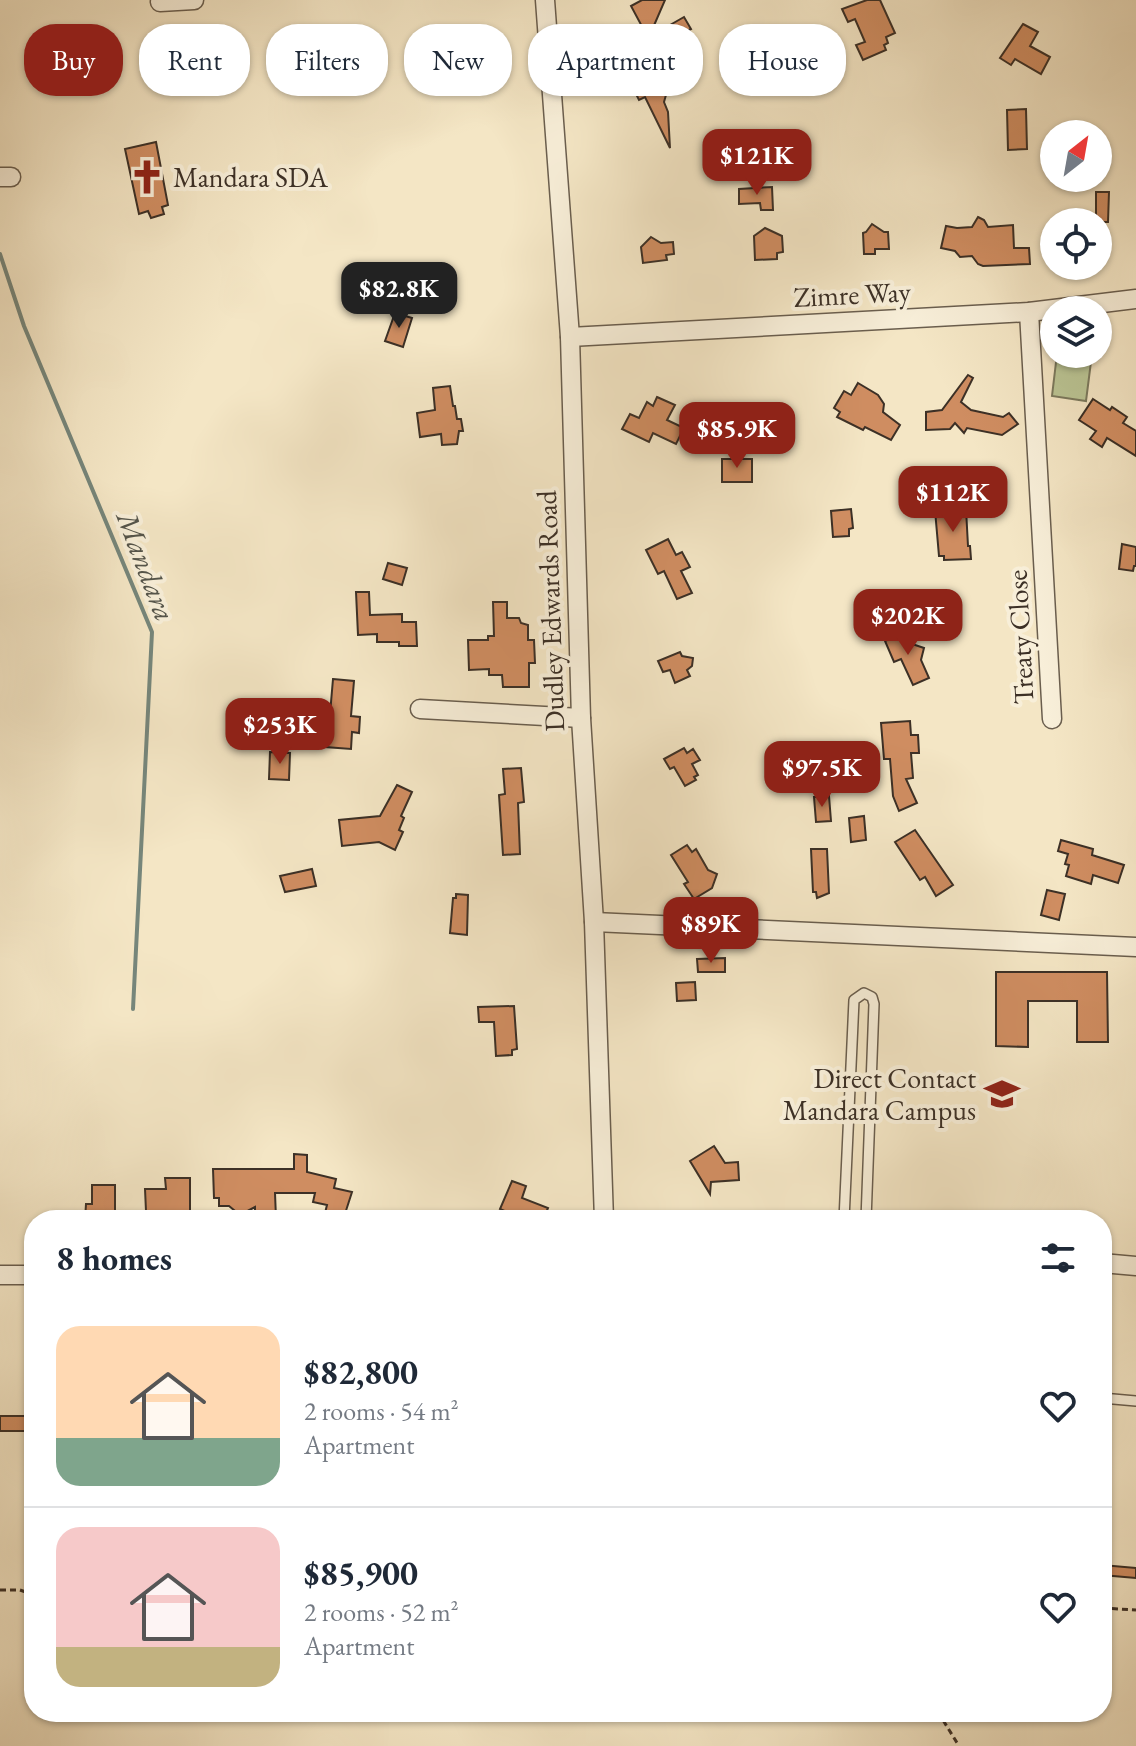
<!DOCTYPE html>
<html lang="en">
<head>
<meta charset="utf-8">
<style>
	:root { --surface:#fff; --page:#f6f6f7; --text:#1f2937; --muted:#747a83; --line:#e0e1e3; --accent:#8f2418 }
	body { margin:0; font-family:"EB Garamond",serif; background:var(--page); color:var(--text); height:100vh; display:flex; flex-direction:column; font-size:30px; white-space:nowrap }
	* { box-sizing:border-box; margin:0 }
	p { font-size:26px; color:var(--muted) }
	.icon { flex:none; width:44px; height:44px; fill:none; stroke:currentColor; stroke-width:2; stroke-linecap:round; stroke-linejoin:round }
	.map { position:relative; flex:1; overflow:hidden }
	.drawer { position:absolute; left:24px; top:1210px; width:1088px; height:512px; display:flex; flex-direction:column; background:var(--surface); border-radius:32px; box-shadow:0 2px 6px #0004 }
	.drawer>* { flex:none }
	.hud { position:absolute; left:24px; top:24px; width:1088px; height:72px; display:flex; gap:16px }
	.needle { width:52px; rotate:31deg }
	.tools { position:absolute; left:1040px; top:120px; display:grid; gap:16px }
	.tools a { display:grid; place-items:center; width:72px; height:72px; border-radius:50%; background:var(--surface); box-shadow:0 2px 6px #0004; font-size:40px }
	.price { position:absolute; translate:-50% -68px; padding:0 18px; border-radius:16px; background:var(--accent); color:#fff; font-size:26px; line-height:52px; filter:drop-shadow(0 2px 4px #0008) }
	.price::after { content:''; position:absolute; left:50%; top:48px; width:24px; height:18px; margin-left:-12px; background:inherit; clip-path:polygon(0 0,100% 0,50% 100%) }
	.price.selected { background:#222; color:#fff }
	ul { padding:0; list-style:none }
	li { display:flex; align-items:center; gap:24px; height:200px; padding:0 32px }
	li+li { border-top:2px solid var(--line) }
	li span { display:grid; place-items:center; flex:none; width:224px; height:160px; border-radius:24px; color:#555 }
	li>.icon { margin-inline-start:auto }
	span .icon { width:96px; height:96px; fill:#fffc; stroke-width:1 }
	li b { font-size:34px }
	h2 { display:flex; justify-content:space-between; align-items:center; height:96px; padding:0 32px; font-size:34px }
	.pill { padding:0 28px; border-radius:32px; background:var(--surface); box-shadow:0 2px 6px #0004; font-size:28px; line-height:72px }
	.pill.selected { background:var(--accent); color:#fff }
	.map>svg:first-child { display:block }
</style>
</head>
<body>
<div class="map">
<svg width="1136" height="1746" viewBox="0 0 1136 1746">
	<rect width="100%" height="100%" fill="#f4e6c5"/>
	<filter id="stains"><feTurbulence type="fractalNoise" baseFrequency=".0025" numOctaves="4"/><feColorMatrix values="0 0 0 0 .2 0 0 0 0 .09 0 0 0 0 .02 0 0 0 .5 -.17"/></filter>
	<radialGradient id="worn" r=".72"><stop offset=".6" stop-color="#630" stop-opacity="0"/><stop offset="1" stop-color="#630" stop-opacity=".3"/></radialGradient>
	<!-- green -->
	<path fill="#bbc595" stroke="#7c7a5e" stroke-width="2" d="M 1057,354 L 1092,354 L 1086,401 L 1052,396 Z"/>
	<g fill="none" stroke-linecap="round" stroke-linejoin="round">
		<!-- stream -->
		<path stroke="#76867b" stroke-width="4" d="M 0,254 L 24,326 L 152,632 L 133,1009"/>
	</g>
	<!-- building -->
	<g fill="#cf8d61" stroke="#3c3026" stroke-width="2">
		<path d="M 642,0 L 665,0 L 649,37 L 684,17 L 691,29 L 653,47 L 631,6 Z"/>
		<path d="M 867,0 L 880,0 L 895,33 L 886,37 L 888,43 L 884,45 L 886,50 L 863,60 L 856,45 L 865,42 L 855,19 L 848,22 L 842,9 Z"/>
		<path d="M 1023,24 L 1038,32 L 1030,46 L 1050,57 L 1041,74 L 1015,59 L 1011,65 L 1000,58 Z"/>
		<path d="M 654,80 L 656,84 L 668,88 L 664,102 L 668,112 L 670,148 L 645,97 L 639,100 L 634,90 Z"/>
		<path d="M 1026,109 L 1027,149 L 1008,150 L 1007,110 Z"/>
		<path d="M 156,142 L 168,205 L 162,207 L 164,214 L 151,218 L 148,211 L 139,214 L 125,149 Z"/>
		<path d="M 772,187 L 773,210 L 761,210 L 760,203 L 739,204 L 739,189 Z"/>
		<path d="M 1096,192 L 1109,192 L 1108,222 L 1096,222 Z"/>
		<path d="M 978,217 L 984,220 L 988,227 L 1013,225 L 1014,248 L 1029,248 L 1030,264 L 983,266 L 978,264 L 972,256 L 960,257 L 955,251 L 941,248 L 946,226 L 957,228 L 972,227 Z"/>
		<path d="M 872,224 L 884,232 L 888,232 L 889,249 L 875,249 L 875,254 L 864,254 L 863,233 L 866,232 Z"/>
		<path d="M 765,228 L 782,236 L 783,252 L 777,253 L 777,259 L 755,260 L 754,236 Z"/>
		<path d="M 651,237 L 661,243 L 673,242 L 674,254 L 666,255 L 667,260 L 643,263 L 641,247 Z"/>
		<path d="M 395,313 L 412,318 L 403,347 L 385,341 Z"/>
		<path d="M 968,375 L 973,378 L 961,402 L 971,410 L 1003,417 L 1009,413 L 1018,424 L 1002,435 L 967,428 L 964,433 L 955,423 L 950,429 L 926,430 L 926,412 L 942,410 Z"/>
		<path d="M 858,383 L 878,395 L 884,404 L 883,412 L 900,425 L 891,440 L 865,427 L 863,430 L 837,417 L 840,412 L 834,408 L 844,391 L 851,395 Z"/>
		<path d="M 450,386 L 453,406 L 455,406 L 457,419 L 461,419 L 463,431 L 459,431 L 457,444 L 442,445 L 441,434 L 420,437 L 417,413 L 435,410 L 433,388 Z"/>
		<path d="M 657,397 L 675,405 L 667,420 L 684,428 L 676,444 L 653,433 L 649,442 L 622,429 L 630,414 L 639,418 L 647,402 L 653,406 Z"/>
		<path d="M 1093,399 L 1110,410 L 1112,407 L 1127,417 L 1123,423 L 1136,431 L 1136,456 L 1107,438 L 1102,447 L 1090,439 L 1096,431 L 1079,420 Z"/>
		<path d="M 761,406 L 778,412 L 776,416 L 791,423 L 781,443 L 750,426 Z"/>
		<rect x="722" y="459" width="30" height="23"/>
		<path d="M 851,509 L 853,528 L 849,529 L 849,536 L 833,537 L 831,511 Z"/>
		<path d="M 966,509 L 968,546 L 970,546 L 971,559 L 944,560 L 944,556 L 939,556 L 935,510 Z"/>
		<path d="M 668,539 L 676,555 L 682,552 L 690,567 L 681,571 L 692,593 L 677,599 L 664,571 L 658,574 L 646,550 Z"/>
		<path d="M 1122,544 L 1136,547 L 1136,566 L 1134,566 L 1133,571 L 1119,569 Z"/>
		<path d="M 388,563 L 407,568 L 402,585 L 383,579 Z"/>
		<path d="M 356,592 L 369,592 L 370,615 L 402,614 L 402,622 L 416,622 L 417,646 L 399,646 L 399,642 L 377,642 L 377,634 L 358,635 Z"/>
		<path d="M 493,602 L 507,602 L 507,618 L 519,618 L 521,623 L 528,625 L 528,640 L 534,640 L 535,663 L 529,663 L 529,687 L 503,687 L 502,675 L 489,675 L 489,669 L 469,670 L 468,640 L 488,640 L 488,636 L 494,636 Z"/>
		<path d="M 906,631 L 912,644 L 924,648 L 921,660 L 929,678 L 913,685 L 901,659 L 894,662 L 885,641 Z"/>
		<path d="M 680,652 L 682,656 L 693,658 L 692,666 L 687,670 L 690,676 L 675,683 L 670,670 L 663,672 L 658,661 Z"/>
		<path d="M 333,679 L 354,681 L 351,716 L 360,717 L 359,733 L 352,732 L 351,749 L 325,747 L 326,731 L 317,730 L 319,713 L 330,714 Z"/>
		<path d="M 910,721 L 911,735 L 918,735 L 919,753 L 911,753 L 913,778 L 906,779 L 917,803 L 899,811 L 893,796 L 890,759 L 884,759 L 881,723 Z"/>
		<path d="M 684,748 L 687,753 L 693,749 L 700,760 L 692,764 L 698,775 L 694,777 L 696,780 L 685,786 L 674,767 L 670,769 L 664,759 Z"/>
		<path d="M 270,752 L 290,753 L 289,780 L 269,779 Z"/>
		<path d="M 521,768 L 524,802 L 518,803 L 520,854 L 503,855 L 499,795 L 505,794 L 503,769 Z"/>
		<path d="M 397,785 L 412,792 L 401,816 L 404,818 L 399,830 L 403,832 L 395,850 L 379,842 L 342,846 L 339,820 L 380,816 Z"/>
		<path d="M 829,796 L 831,821 L 816,822 L 814,797 Z"/>
		<path d="M 864,816 L 866,840 L 851,842 L 849,818 Z"/>
		<path d="M 915,830 L 953,885 L 936,896 L 925,877 L 920,880 L 895,842 Z"/>
		<path d="M 1061,840 L 1093,849 L 1092,855 L 1124,865 L 1118,883 L 1093,875 L 1091,884 L 1066,876 L 1069,865 L 1065,864 L 1068,854 L 1058,851 Z"/>
		<path d="M 687,845 L 692,852 L 696,849 L 708,870 L 717,874 L 712,888 L 694,899 L 684,884 L 688,882 L 671,855 Z"/>
		<path d="M 811,849 L 827,849 L 829,893 L 817,898 L 816,892 L 813,892 Z"/>
		<path d="M 312,869 L 316,886 L 285,892 L 280,876 Z"/>
		<path d="M 1047,890 L 1065,894 L 1059,920 L 1041,915 Z"/>
		<path d="M 456,894 L 468,895 L 467,935 L 450,933 L 453,898 L 456,898 Z"/>
		<path d="M 725,958 L 725,972 L 698,972 L 697,959 Z"/>
		<path d="M 996,972 L 1107,972 L 1108,1042 L 1077,1042 L 1077,1001 L 1028,1001 L 1028,1047 L 996,1046 Z"/>
		<path d="M 695,982 L 696,1000 L 677,1001 L 676,983 Z"/>
		<path d="M 514,1006 L 517,1049 L 512,1050 L 512,1055 L 496,1056 L 494,1022 L 479,1022 L 478,1007 Z"/>
		<path d="M 714,1146 L 725,1163 L 738,1162 L 739,1180 L 711,1182 L 710,1194 L 690,1161 Z"/>
		<path d="M 294,1154 L 307,1155 L 307,1172 L 336,1179 L 334,1188 L 352,1192 L 343,1220 L 324,1217 L 327,1205 L 313,1202 L 315,1193 L 275,1193 L 276,1218 L 272,1220 L 255,1219 L 255,1207 L 240,1215 L 229,1206 L 219,1206 L 219,1198 L 214,1198 L 213,1169 L 294,1169 Z"/>
		<path d="M 165,1178 L 190,1178 L 190,1220 L 166,1220 L 166,1211 L 146,1211 L 145,1189 L 166,1189 Z"/>
		<path d="M 512,1181 L 526,1186 L 522,1198 L 548,1208 L 543,1220 L 512,1220 L 514,1215 L 500,1209 Z"/>
		<path d="M 92,1185 L 115,1185 L 115,1220 L 85,1220 L 86,1204 L 92,1204 Z"/>
		<rect x="0" y="1416" width="28" height="15"/>
		<path d="M 1102,1565 L 1136,1568 L 1136,1578 L 1102,1575 Z"/>
	</g>
	<g fill="none" stroke-linecap="round" stroke-linejoin="round">
		<!-- service casing -->
		<g stroke="#6a5e4e" stroke-width="12">
			<g id="service">
				<path d="M 844,1220 L 854,1000 L 864,993 L 872,997 L 874,1004 L 866,1220"/>
				<path d="M 1102,1398 L 1136,1401"/>
			</g>
		</g>
		<!-- minor casing -->
		<g stroke="#6a5e4e" stroke-width="21">
			<g id="minor">
				<path d="M 545,0 L 570,337 L 581,718 L 594,922 L 604,1220"/>
				<path d="M 160,2 L 194,0"/>
				<path d="M 0,177 L 11,177"/>
				<path d="M 1029,312 L 1052,719"/>
				<path d="M 570,337 L 1029,312 L 1136,299"/>
				<path d="M 420,709 L 581,718"/>
				<path d="M 594,922 L 1136,947"/>
				<path d="M 1102,1263 L 1136,1266"/>
				<path d="M 0,1275 L 34,1275"/>
			</g>
		</g>
		<!-- path -->
		<g stroke="#3c3026" stroke-width="3" stroke-dasharray="6 4" stroke-linecap="butt">
			<path d="M 0,1590 L 20,1590 L 34,1595"/>
			<path d="M 1102,1608 L 1136,1610"/>
			<path d="M 938,1712 L 959,1746"/>
		</g>
		<!-- service -->
		<use href="#service" stroke="#f8efd9" stroke-width="9"/>
		<!-- minor -->
		<use href="#minor" stroke="#f8efd9" stroke-width="18"/>
	</g>
	<!-- icons -->
	<defs>
		<g id="church-bare" transform="scale(2.76)"><path d="M-1.2-6h2.4v3.5h3.3v2.4h-3.3V6h-2.4V-.1h-3.3v-2.4h3.3Z" fill="#8f2418" stroke="#f8efd9" stroke-width="2.5" paint-order="stroke"/></g>
		<g id="school-bare" transform="scale(2.76)"><path d="M0-5L7-2L0 1L-7-2ZM-4 1L0 2.5L4 1V4Q0 6-4 4Z" fill="#8f2418" stroke="#f8efd9" stroke-width="2.5" paint-order="stroke"/></g>
	</defs>
	<g fill-rule="evenodd">
		<use href="#church-bare" x="147" y="177"/>
		<use href="#school-bare" x="1002" y="1094"/>
	</g>
	<g text-anchor="middle" stroke-width="8" stroke-linejoin="round" paint-order="stroke">
		<!-- poi labels -->
		<g font-size="28" fill="#3c3026" stroke="#f8efd9" text-anchor="start">
			<text x="173" y="187">Mandara SDA</text>
			<text x="976" y="1088" text-anchor="end">Direct Contact<tspan x="976" dy="32">Mandara Campus</tspan></text>
		</g>
		<!-- street labels -->
		<g font-size="28" fill="#3c3026" stroke="#f8efd9">
			<text transform="translate(852 294) rotate(-3)" y="10">Zimre Way</text>
			<text transform="translate(550 611) rotate(-92)" y="10">Dudley Edwards Road</text>
			<text transform="translate(1020 637) rotate(-93)" y="10">Treaty Close</text>
		</g>
		<!-- water labels -->
		<g font-size="30" font-style="italic" fill="#54544a" stroke="#f8efd9">
			<text transform="translate(146 566) rotate(69)" y="10">Mandara</text>
		</g>
	</g>
	<rect width="100%" height="100%" filter="url(#stains)"/>
	<rect width="100%" height="100%" fill="url(#worn)"/>
</svg>
<div class="tools">
<a><svg class="needle" viewBox="-14 -14 28 28"><path d="M0-13l5 13h-10z" fill="#e53935"/><path d="M0 13l5-13h-10z" fill="#747a83"/></svg></a>
<a><svg class="icon" aria-label="locate" viewBox="0 0 24 24"><circle cx="12" cy="12" r="6"/><path d="M12 2v4M12 18v4M2 12h4M18 12h4"/></svg></a>
<a><svg class="icon" aria-label="layers" viewBox="0 0 24 24"><path d="M12 4l9 5-9 5-9-5zM3 14l9 5 9-5"/></svg></a>
</div>
<b class="price" style="left:757px;top:197px">$121K</b>
<b class="price selected" style="left:399px;top:330px">$82.8K</b>
<b class="price" style="left:737px;top:470px">$85.9K</b>
<b class="price" style="left:953px;top:534px">$112K</b>
<b class="price" style="left:908px;top:657px">$202K</b>
<b class="price" style="left:280px;top:766px">$253K</b>
<b class="price" style="left:822px;top:809px">$97.5K</b>
<b class="price" style="left:711px;top:965px">$89K</b>
<div class="hud">
<a class="pill selected">Buy</a>
<a class="pill">Rent</a>
<a class="pill">Filters</a>
<a class="pill">New</a>
<a class="pill">Apartment</a>
<a class="pill">House</a>
</div>
<section class="drawer">
<h2>8 homes<svg class="icon" aria-label="filters" viewBox="0 0 24 24"><path d="M4 7h16M4 17h16"/><circle cx="9" cy="7" r="2"/><circle cx="15" cy="17" r="2"/></svg></h2>
<ul>
<li><span style="background:linear-gradient(#ffd9b3 70%,#7fa58c 0)"><svg class="icon" aria-label="home" viewBox="0 0 24 24"><path d="M3 11l9-7 9 7M6 9v11h12V9"/></svg></span><div><b>$82,800</b><p>2 rooms · 54 m²</p><p>Apartment</p></div><svg class="icon" aria-label="heart" viewBox="0 0 24 24"><path d="M12 20l-8-8c-3-5 5-10 8-4 3-6 11-1 8 4z"/></svg></li>
<li><span style="background:linear-gradient(#f6c9c9 75%,#c2b280 0)"><svg class="icon" aria-label="home" viewBox="0 0 24 24"><path d="M3 11l9-7 9 7M6 9v11h12V9"/></svg></span><div><b>$85,900</b><p>2 rooms · 52 m²</p><p>Apartment</p></div><svg class="icon" aria-label="heart" viewBox="0 0 24 24"><path d="M12 20l-8-8c-3-5 5-10 8-4 3-6 11-1 8 4z"/></svg></li>
</ul>
</section>
</div>
</body>
</html>
